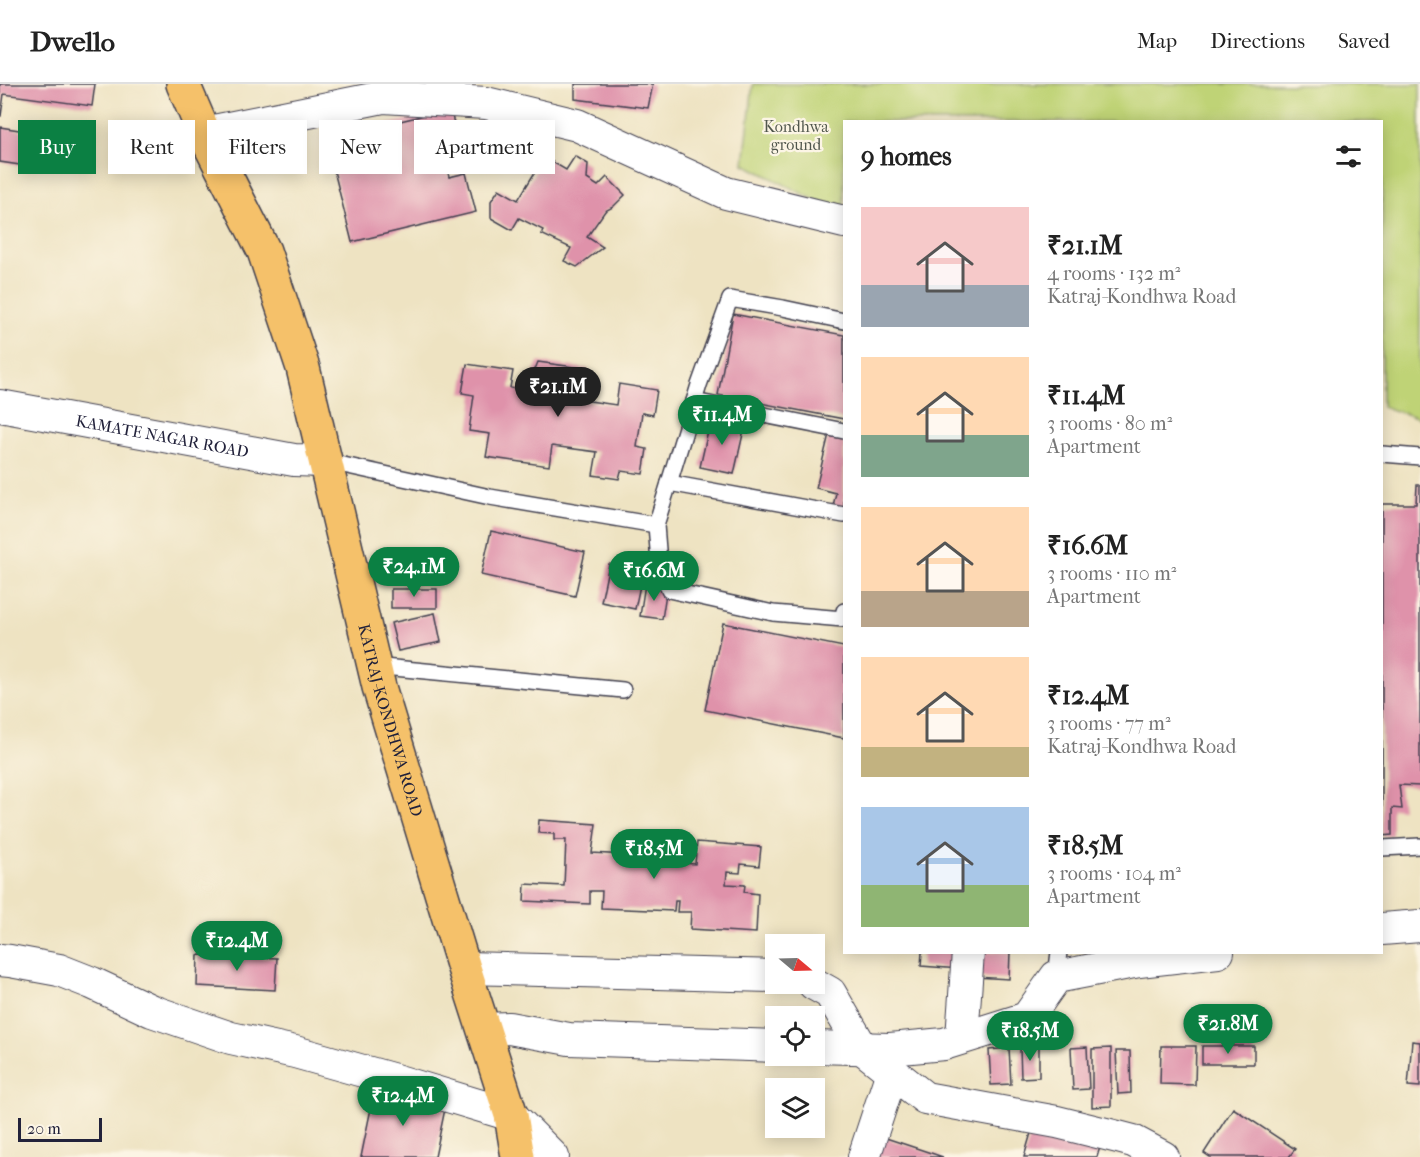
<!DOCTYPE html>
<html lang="en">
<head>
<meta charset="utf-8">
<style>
	:root { --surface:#fff; --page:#f6f6f6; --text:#222; --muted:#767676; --line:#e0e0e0; --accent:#0b8043 }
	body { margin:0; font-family:"IM FELL French Canon",serif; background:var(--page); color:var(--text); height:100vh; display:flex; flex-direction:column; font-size:22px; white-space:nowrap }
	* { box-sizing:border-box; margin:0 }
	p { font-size:20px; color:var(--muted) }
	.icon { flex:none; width:33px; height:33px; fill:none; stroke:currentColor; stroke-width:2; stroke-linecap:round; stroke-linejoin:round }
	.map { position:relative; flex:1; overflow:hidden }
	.details { position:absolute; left:843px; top:36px; width:540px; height:834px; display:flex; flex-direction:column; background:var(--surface); border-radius:0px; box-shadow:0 3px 15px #0003 }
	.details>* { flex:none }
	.hud { position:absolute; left:18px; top:36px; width:570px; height:54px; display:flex; gap:12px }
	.needle { width:39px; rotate:109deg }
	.tools { position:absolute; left:765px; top:850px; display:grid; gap:12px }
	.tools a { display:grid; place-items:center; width:60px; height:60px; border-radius:0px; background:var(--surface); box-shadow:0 3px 15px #0003; font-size:30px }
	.scale { position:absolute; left:18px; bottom:15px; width:84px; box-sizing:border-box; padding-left:6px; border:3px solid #22223b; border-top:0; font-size:16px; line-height:21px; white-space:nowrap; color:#22223b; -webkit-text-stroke:4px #fcf5e5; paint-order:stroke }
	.price { position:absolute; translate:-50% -51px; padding:0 14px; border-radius:21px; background:var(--accent); color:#fff; font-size:20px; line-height:39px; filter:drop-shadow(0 2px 3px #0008) }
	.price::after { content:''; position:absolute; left:50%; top:36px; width:18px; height:14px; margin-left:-9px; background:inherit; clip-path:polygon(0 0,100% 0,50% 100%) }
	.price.on { background:#222; color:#fff }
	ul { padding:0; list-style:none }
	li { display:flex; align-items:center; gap:18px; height:150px; padding:0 18px }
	li span { display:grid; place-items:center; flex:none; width:168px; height:120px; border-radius:0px; color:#555 }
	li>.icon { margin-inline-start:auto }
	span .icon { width:72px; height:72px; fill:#fffc; stroke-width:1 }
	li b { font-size:26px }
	h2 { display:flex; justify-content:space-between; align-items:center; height:72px; padding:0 18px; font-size:26px }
	.pill { padding:0 21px; border-radius:0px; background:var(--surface); box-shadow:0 3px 15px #0003; font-size:21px; line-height:54px }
	.pill.on { background:var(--accent); color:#fff }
	header { display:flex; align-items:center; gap:36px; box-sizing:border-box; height:84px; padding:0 30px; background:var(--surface); border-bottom:2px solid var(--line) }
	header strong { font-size:28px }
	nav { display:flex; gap:33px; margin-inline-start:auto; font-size:21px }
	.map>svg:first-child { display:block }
</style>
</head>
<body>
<header>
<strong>Dwello</strong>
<nav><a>Map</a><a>Directions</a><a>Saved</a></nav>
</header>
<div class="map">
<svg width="1420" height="1073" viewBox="0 0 1420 1073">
	<rect width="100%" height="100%" fill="#fcf5e5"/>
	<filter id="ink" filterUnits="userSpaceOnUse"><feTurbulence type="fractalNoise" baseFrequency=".0167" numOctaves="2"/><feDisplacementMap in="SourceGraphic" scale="12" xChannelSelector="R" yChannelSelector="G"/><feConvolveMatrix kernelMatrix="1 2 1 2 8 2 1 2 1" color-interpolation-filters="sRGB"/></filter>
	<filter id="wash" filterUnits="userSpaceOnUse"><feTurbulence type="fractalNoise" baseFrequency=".008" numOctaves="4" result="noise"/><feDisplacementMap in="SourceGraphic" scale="24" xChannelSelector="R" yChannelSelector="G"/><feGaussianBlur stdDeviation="1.35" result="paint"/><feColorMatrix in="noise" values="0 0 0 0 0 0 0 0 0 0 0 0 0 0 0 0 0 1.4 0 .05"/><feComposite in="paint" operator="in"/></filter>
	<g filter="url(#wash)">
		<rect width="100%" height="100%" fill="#eee3c2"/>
		<!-- green -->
		<path fill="#bfd376" stroke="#707a58" stroke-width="1.5" d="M 753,0 L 1420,0 L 1420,334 L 1382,323 L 1382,38 L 844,38 L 844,131 L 744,80 Z"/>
		<g id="blocks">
			<!-- building -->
			<g fill="#df92aa">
				<path d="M 0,0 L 95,0 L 92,22 L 4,10 L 1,32 L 0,32 Z"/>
				<path d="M 575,0 L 653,0 L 648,24 L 575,15 Z"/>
				<path d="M 450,25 L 457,50 L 440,55 L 449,93 L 466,89 L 476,128 L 352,158 L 326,55 Z"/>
				<path d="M 0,43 L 38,49 L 33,83 L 0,78 Z"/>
				<path d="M 539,53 L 545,57 L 537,69 L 566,86 L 575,72 L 588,80 L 587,95 L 598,102 L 607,93 L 625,111 L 613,123 L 605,127 L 587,153 L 603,163 L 577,183 L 564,177 L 571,164 L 541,150 L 543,146 L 519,134 L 512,146 L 491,134 L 491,117 L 499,105 L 518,116 L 540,80 L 519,67 L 524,60 L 532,65 Z"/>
				<path d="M 733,230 L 844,251 L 844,335 L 718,311 Z"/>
				<path d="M 538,278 L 588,285 L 583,316 L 616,321 L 619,300 L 657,306 L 653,331 L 642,329 L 637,363 L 647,365 L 643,390 L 621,387 L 619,395 L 593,391 L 597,368 L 552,362 L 549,382 L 486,373 L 490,350 L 469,347 L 474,311 L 462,309 L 467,280 L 513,287 L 510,304 L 526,307 Z"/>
				<path d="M 711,334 L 745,341 L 734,390 L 700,383 Z"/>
				<path d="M 829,350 L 844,354 L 844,424 L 833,422 L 836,409 L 816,404 Z"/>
				<path d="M 1417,401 L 1420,401 L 1420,702 L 1399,701 L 1402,725 L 1392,724 L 1392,751 L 1382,752 L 1382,420 L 1416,420 Z"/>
				<path d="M 491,447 L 585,468 L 575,512 L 481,491 Z"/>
				<path d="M 609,480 L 643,487 L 635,525 L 601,518 Z"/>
				<path d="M 645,500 L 667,503 L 662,535 L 640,532 Z"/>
				<rect x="391" y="505" width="46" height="19"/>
				<path d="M 435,529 L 441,558 L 398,567 L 391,539 Z"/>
				<path d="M 723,539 L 844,563 L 844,654 L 705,626 Z"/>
				<path d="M 539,736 L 596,740 L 592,769 L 643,772 L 644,755 L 660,756 L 658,777 L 695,780 L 697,758 L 761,763 L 759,782 L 741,780 L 740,789 L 727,788 L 726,800 L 745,801 L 744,808 L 758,810 L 756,849 L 690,845 L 691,828 L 677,828 L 678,817 L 675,817 L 674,827 L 601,824 L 602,807 L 590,807 L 590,820 L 524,817 L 525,800 L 564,802 L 566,756 L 554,756 L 554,750 L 538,749 Z"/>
				<path d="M 922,868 L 962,868 L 960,885 L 921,882 Z"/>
				<path d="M 977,868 L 1010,868 L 1009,895 L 975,893 Z"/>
				<path d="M 198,871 L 277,874 L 275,906 L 197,902 Z"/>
				<path d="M 1412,957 L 1420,958 L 1420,1003 L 1408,1002 Z"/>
				<path d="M 1161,962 L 1196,962 L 1195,1001 L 1160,1000 Z"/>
				<rect x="1202" y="962" width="52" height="18"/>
				<path d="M 1039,963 L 1039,993 L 1021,994 L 1020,964 Z"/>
				<path d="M 1087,963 L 1089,1005 L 1073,1006 L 1071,964 Z"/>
				<path d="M 1009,964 L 1011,1000 L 991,1001 L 989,966 Z"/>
				<path d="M 1111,964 L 1111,1022 L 1092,1023 L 1092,965 Z"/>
				<path d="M 1116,967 L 1130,967 L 1131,1009 L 1118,1010 Z"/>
				<path d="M 375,1005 L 446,1020 L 435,1073 L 361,1073 Z"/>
				<path d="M 1233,1024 L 1295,1065 L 1289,1073 L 1210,1073 L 1204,1069 Z"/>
				<path d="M 1033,1042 L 1100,1063 L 1097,1073 L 1024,1073 Z"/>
				<path d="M 880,1052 L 943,1073 L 874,1073 Z"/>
			</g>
		</g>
	</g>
	<g filter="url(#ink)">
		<use href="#blocks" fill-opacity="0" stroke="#413f4f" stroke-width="1.5"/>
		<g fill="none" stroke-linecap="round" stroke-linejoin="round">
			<!-- service casing -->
			<g stroke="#413f4f" stroke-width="18">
				<g id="service">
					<path d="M 694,317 L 844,347"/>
					<path d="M 1382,370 L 1420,373"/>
					<path d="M 325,377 L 490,413 L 656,441"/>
					<path d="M 669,399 L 699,301 L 730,215 L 783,224 L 844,237"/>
					<path d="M 844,431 L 669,399 L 656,441 L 659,478 L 669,506 L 773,529 L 843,535 L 844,527"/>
					<path d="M 373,582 L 623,606"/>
					<path d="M 1382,764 L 1420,762"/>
					<path d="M 1056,893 L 1059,868"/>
				</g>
			</g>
			<!-- minor casing -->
			<g stroke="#413f4f" stroke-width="34">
				<g id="minor">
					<path d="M 204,49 L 383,13 L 486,19 L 577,41 L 726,109 L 844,138"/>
					<path id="s1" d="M 0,322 L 294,376 L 325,377"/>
					<path d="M 1382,845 L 1420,842"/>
					<path d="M 0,876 L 10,877 L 59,886 L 92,899 L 152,927 L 231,954 L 295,968 L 395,996 L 511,1031 L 553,1073"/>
					<path d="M 464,884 L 776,892"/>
					<path d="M 814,900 L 830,909 L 862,964 L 925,1014 L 1057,1038 L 1118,1053 L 1133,1057 L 1163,1073"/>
					<path d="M 485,945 L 509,944 L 569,955 L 776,962"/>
					<path d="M 962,954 L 968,868"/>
					<path d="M 814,963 L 890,965 L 944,960 L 1027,934 L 1056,893 L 1139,877 L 1218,868"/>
					<path d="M 864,1073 L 892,988"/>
				</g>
			</g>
			<!-- trunk casing -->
			<g stroke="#413f4f" stroke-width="36">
				<g id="trunk">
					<path id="s2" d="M 183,0 L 204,49 L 264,167 L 303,284 L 379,603 L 464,884 L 511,1031 L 518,1073"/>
				</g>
			</g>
			<!-- service -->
			<use href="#service" stroke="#fff" stroke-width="15"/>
			<!-- minor -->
			<use href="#minor" stroke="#fff" stroke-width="32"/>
			<!-- trunk -->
			<use href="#trunk" stroke="#f5c16b" stroke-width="33"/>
		</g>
	</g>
	<g text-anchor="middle" stroke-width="4.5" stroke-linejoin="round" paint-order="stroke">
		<!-- park labels -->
		<g font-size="16" fill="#51574d" stroke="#fcf5e5">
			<text x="796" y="48">Kondhwa<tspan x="796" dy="18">ground</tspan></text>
		</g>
		<!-- street labels -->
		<g font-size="16" fill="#22223b" stroke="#fcf5e5">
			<text dy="6" stroke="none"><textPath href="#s1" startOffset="165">KAMATE NAGAR ROAD</textPath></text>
			<text dy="6" stroke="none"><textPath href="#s2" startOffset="672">KATRAJ-KONDHWA ROAD</textPath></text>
		</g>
	</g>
</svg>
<div class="tools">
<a><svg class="needle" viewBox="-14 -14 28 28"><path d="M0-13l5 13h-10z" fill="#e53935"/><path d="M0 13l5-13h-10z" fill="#767676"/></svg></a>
<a><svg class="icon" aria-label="locate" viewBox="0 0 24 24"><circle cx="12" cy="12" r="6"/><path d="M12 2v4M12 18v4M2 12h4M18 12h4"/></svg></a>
<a><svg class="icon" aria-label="layers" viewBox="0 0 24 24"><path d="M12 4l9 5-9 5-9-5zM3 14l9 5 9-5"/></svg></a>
</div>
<div class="scale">20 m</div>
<b class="price on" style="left:558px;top:334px">₹21.1M</b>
<b class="price" style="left:722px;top:362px">₹11.4M</b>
<b class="price" style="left:414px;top:514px">₹24.1M</b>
<b class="price" style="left:654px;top:518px">₹16.6M</b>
<b class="price" style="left:654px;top:796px">₹18.5M</b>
<b class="price" style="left:237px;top:888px">₹12.4M</b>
<b class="price" style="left:1228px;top:971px">₹21.8M</b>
<b class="price" style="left:1030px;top:978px">₹18.5M</b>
<b class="price" style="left:403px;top:1043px">₹12.4M</b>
<div class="hud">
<a class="pill on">Buy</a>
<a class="pill">Rent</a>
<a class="pill">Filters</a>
<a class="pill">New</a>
<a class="pill">Apartment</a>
</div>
<section class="details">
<h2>9 homes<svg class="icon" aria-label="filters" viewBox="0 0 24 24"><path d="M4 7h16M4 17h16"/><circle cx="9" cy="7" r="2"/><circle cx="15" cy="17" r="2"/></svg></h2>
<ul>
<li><span style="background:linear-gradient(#f6c9c9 65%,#9aa5b1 0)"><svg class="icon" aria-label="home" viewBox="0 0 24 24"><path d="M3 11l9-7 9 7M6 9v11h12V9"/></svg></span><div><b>₹21.1M</b><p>4 rooms · 132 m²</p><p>Katraj-Kondhwa Road</p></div></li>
<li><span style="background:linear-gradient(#ffd9b3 65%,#7fa58c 0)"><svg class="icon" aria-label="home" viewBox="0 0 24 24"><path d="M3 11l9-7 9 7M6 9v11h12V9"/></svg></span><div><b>₹11.4M</b><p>3 rooms · 80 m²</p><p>Apartment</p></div></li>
<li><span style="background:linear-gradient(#ffd9b3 70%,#b9a48a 0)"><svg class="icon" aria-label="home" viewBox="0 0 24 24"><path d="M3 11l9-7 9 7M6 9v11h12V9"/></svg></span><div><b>₹16.6M</b><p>3 rooms · 110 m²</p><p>Apartment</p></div></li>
<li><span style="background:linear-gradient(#ffd9b3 75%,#c2b280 0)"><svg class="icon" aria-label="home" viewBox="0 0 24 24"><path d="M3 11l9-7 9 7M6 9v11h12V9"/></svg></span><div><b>₹12.4M</b><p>3 rooms · 77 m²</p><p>Katraj-Kondhwa Road</p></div></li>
<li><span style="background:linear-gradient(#a9c7e8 65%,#8fb573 0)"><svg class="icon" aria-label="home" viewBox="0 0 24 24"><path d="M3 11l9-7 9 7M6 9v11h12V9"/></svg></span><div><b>₹18.5M</b><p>3 rooms · 104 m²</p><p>Apartment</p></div></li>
</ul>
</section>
</div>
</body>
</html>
